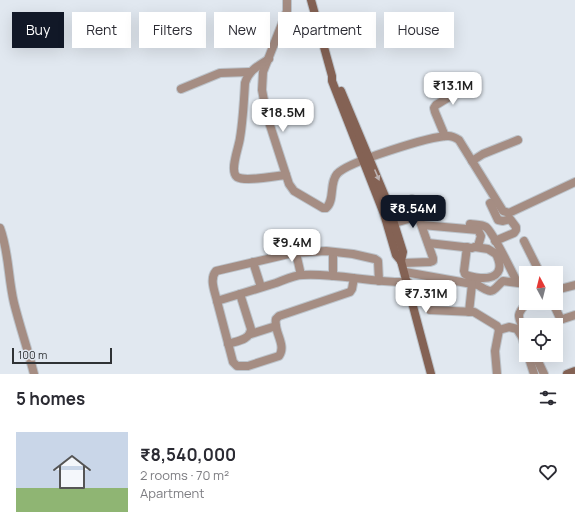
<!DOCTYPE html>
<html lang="en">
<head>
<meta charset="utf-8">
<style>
	:root { --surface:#fff; --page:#f2f2f3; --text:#2b2b33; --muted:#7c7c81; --line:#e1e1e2; --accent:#111827 }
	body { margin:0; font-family:Manrope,sans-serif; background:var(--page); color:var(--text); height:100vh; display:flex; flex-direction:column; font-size:15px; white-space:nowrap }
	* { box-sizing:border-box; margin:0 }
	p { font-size:13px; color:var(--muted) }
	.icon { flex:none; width:22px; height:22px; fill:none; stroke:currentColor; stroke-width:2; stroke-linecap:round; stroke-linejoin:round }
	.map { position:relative; height:374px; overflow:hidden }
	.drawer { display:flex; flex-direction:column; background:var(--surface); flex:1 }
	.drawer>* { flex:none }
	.banner { position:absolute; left:12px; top:12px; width:551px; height:36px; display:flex; gap:8px }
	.needle { width:26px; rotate:353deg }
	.buttons { position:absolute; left:519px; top:266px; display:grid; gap:8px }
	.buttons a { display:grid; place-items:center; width:44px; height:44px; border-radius:0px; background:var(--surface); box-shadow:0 4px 16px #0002; font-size:20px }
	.scale { position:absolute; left:12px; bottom:10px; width:100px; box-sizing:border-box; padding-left:4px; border:2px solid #2f3235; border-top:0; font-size:11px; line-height:14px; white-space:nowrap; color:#2f3235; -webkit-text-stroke:3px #e1e8f0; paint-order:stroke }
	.price { position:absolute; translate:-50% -34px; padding:0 9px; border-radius:8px; background:#fff; color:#222; font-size:13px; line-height:26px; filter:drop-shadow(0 1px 2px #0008) }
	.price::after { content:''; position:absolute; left:50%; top:24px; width:12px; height:9px; margin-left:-6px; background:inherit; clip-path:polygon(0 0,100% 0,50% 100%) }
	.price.active { background:var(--accent); color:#fff }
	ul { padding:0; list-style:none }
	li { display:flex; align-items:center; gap:12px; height:100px; padding:0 16px }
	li+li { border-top:1px solid var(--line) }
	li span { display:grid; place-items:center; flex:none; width:112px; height:80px; border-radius:0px; color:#555 }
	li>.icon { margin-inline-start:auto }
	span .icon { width:48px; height:48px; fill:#fffc; stroke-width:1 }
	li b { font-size:17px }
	h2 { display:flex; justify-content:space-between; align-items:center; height:48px; padding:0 16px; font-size:17px }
	.pill { padding:0 14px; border-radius:0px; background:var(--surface); box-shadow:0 4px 16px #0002; font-size:14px; line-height:36px }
	.pill.active { background:var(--accent); color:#fff }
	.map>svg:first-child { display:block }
</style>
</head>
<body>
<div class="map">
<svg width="575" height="374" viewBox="0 0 575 374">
	<rect width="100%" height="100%" fill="#e1e8f0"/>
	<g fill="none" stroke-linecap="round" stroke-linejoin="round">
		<!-- street casing -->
		<g stroke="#bdc4cb" stroke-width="10">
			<g id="street">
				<path d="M 287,0 L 287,11 L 263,72 L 262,90 L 267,116 L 289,184 L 294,191 L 323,208 L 326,208 C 335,201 329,183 337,174 C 347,162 431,136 448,136 C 452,136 456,138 459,140 L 503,211 L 509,213 L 575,182"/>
				<path d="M 269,59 C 258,66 249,70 245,83 C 244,101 243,120 240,138 C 239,147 229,171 237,177 C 245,182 275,176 286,175"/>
				<path d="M 181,89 L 220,73 L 249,72"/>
				<path d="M 445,136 L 435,112 L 434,108 L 436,105 L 477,80"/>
				<path d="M 472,161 L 483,154 L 518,140"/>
				<path d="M 490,203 L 498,220 L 503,221 L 510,219 L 516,227 L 516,230 L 514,233 L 495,241"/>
				<path d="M 395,223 L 418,216"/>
				<path d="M 470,224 C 475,225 481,224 486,227 C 493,232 512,272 517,282"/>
				<path d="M 422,225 L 478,230 L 481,236 L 478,246 L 472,248 L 428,243"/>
				<path d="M 0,228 C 9,252 8,278 14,303 C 20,327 28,350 34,374"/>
				<path d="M 524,241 L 540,273"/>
				<path d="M 467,247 L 464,271 L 465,274 C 469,277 475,277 480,278 C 498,279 504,270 496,254 L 488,249 L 475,247"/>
				<path d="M 296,253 L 301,275"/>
				<path d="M 253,262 L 261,287"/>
				<path d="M 402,263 L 430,262 L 433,261 L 433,258 L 412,199"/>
				<path d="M 405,272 L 478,285 C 481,287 484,289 487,290 C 494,294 498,284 503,281 L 526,284"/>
				<path d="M 333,276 L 333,252"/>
				<path d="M 354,278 L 352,289 L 350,292 L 279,316 L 276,319 C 273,331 287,345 279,356 L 248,366 L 237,366 L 233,362 L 217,301 C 237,295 256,289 276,283 C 284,280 294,275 303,275 C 338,273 372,283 408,282"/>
				<path d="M 556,290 L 575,285"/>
				<path d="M 217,301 C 215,292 209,279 216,271 L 293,253 L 326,251 L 353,254 L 375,259 L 378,261 L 379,281"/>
				<path d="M 553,303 L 560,318 L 563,319 L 575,315"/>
				<path d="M 430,310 L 474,312 L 497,326 L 499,330 L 495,351 L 497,374"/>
				<path d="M 469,312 L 472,284"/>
				<path d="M 499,330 L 509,327 L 517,329 L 522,337 L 526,350"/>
				<path d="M 251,334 L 276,326"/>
				<path d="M 526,334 C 519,318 514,316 527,303"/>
				<path d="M 228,344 C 237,341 250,340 251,329 L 240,294"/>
				<path d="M 528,355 L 534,374"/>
				<path d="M 535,355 L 544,374"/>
			</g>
		</g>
		<!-- secondary casing -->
		<g stroke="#bdc4cb" stroke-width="10">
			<g id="secondary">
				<path d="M 311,0 L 332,76 L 332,81 L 384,214 L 396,255 L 401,261 L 431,374"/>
				<path d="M 341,91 L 387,201 L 403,252 L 401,261"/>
				<path d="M 567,374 L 575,371"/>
			</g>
		</g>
		<!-- street -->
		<use href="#street" stroke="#a58d83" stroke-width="8"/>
		<!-- secondary -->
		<use href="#secondary" stroke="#846254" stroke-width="8"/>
	</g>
	<!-- one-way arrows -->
	<defs><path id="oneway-solid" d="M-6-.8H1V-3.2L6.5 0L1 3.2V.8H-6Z"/></defs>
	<use fill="#bcb2b2" href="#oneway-solid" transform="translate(377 175) rotate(67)"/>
</svg>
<div class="buttons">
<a><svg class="needle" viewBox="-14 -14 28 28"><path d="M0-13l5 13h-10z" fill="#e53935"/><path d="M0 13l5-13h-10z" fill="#7c7c81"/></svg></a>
<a><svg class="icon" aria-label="locate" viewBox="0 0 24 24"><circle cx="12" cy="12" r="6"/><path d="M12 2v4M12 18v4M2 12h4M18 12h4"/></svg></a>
</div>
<div class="scale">100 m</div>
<b class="price" style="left:453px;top:106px">₹13.1M</b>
<b class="price" style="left:283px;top:133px">₹18.5M</b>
<b class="price active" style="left:413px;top:229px">₹8.54M</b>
<b class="price" style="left:292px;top:263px">₹9.4M</b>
<b class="price" style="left:426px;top:314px">₹7.31M</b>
<div class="banner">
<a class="pill active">Buy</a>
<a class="pill">Rent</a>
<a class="pill">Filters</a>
<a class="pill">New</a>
<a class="pill">Apartment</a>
<a class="pill">House</a>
</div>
</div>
<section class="drawer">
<h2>5 homes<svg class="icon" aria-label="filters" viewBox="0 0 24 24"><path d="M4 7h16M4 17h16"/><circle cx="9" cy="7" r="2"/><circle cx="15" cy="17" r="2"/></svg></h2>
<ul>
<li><span style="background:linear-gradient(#c9d6e8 70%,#8fb573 0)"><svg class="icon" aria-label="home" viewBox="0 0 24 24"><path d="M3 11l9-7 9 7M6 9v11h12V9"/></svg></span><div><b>₹8,540,000</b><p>2 rooms · 70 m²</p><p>Apartment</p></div><svg class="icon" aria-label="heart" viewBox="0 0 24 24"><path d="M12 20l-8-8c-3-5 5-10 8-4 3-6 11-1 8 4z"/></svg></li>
</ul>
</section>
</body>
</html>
